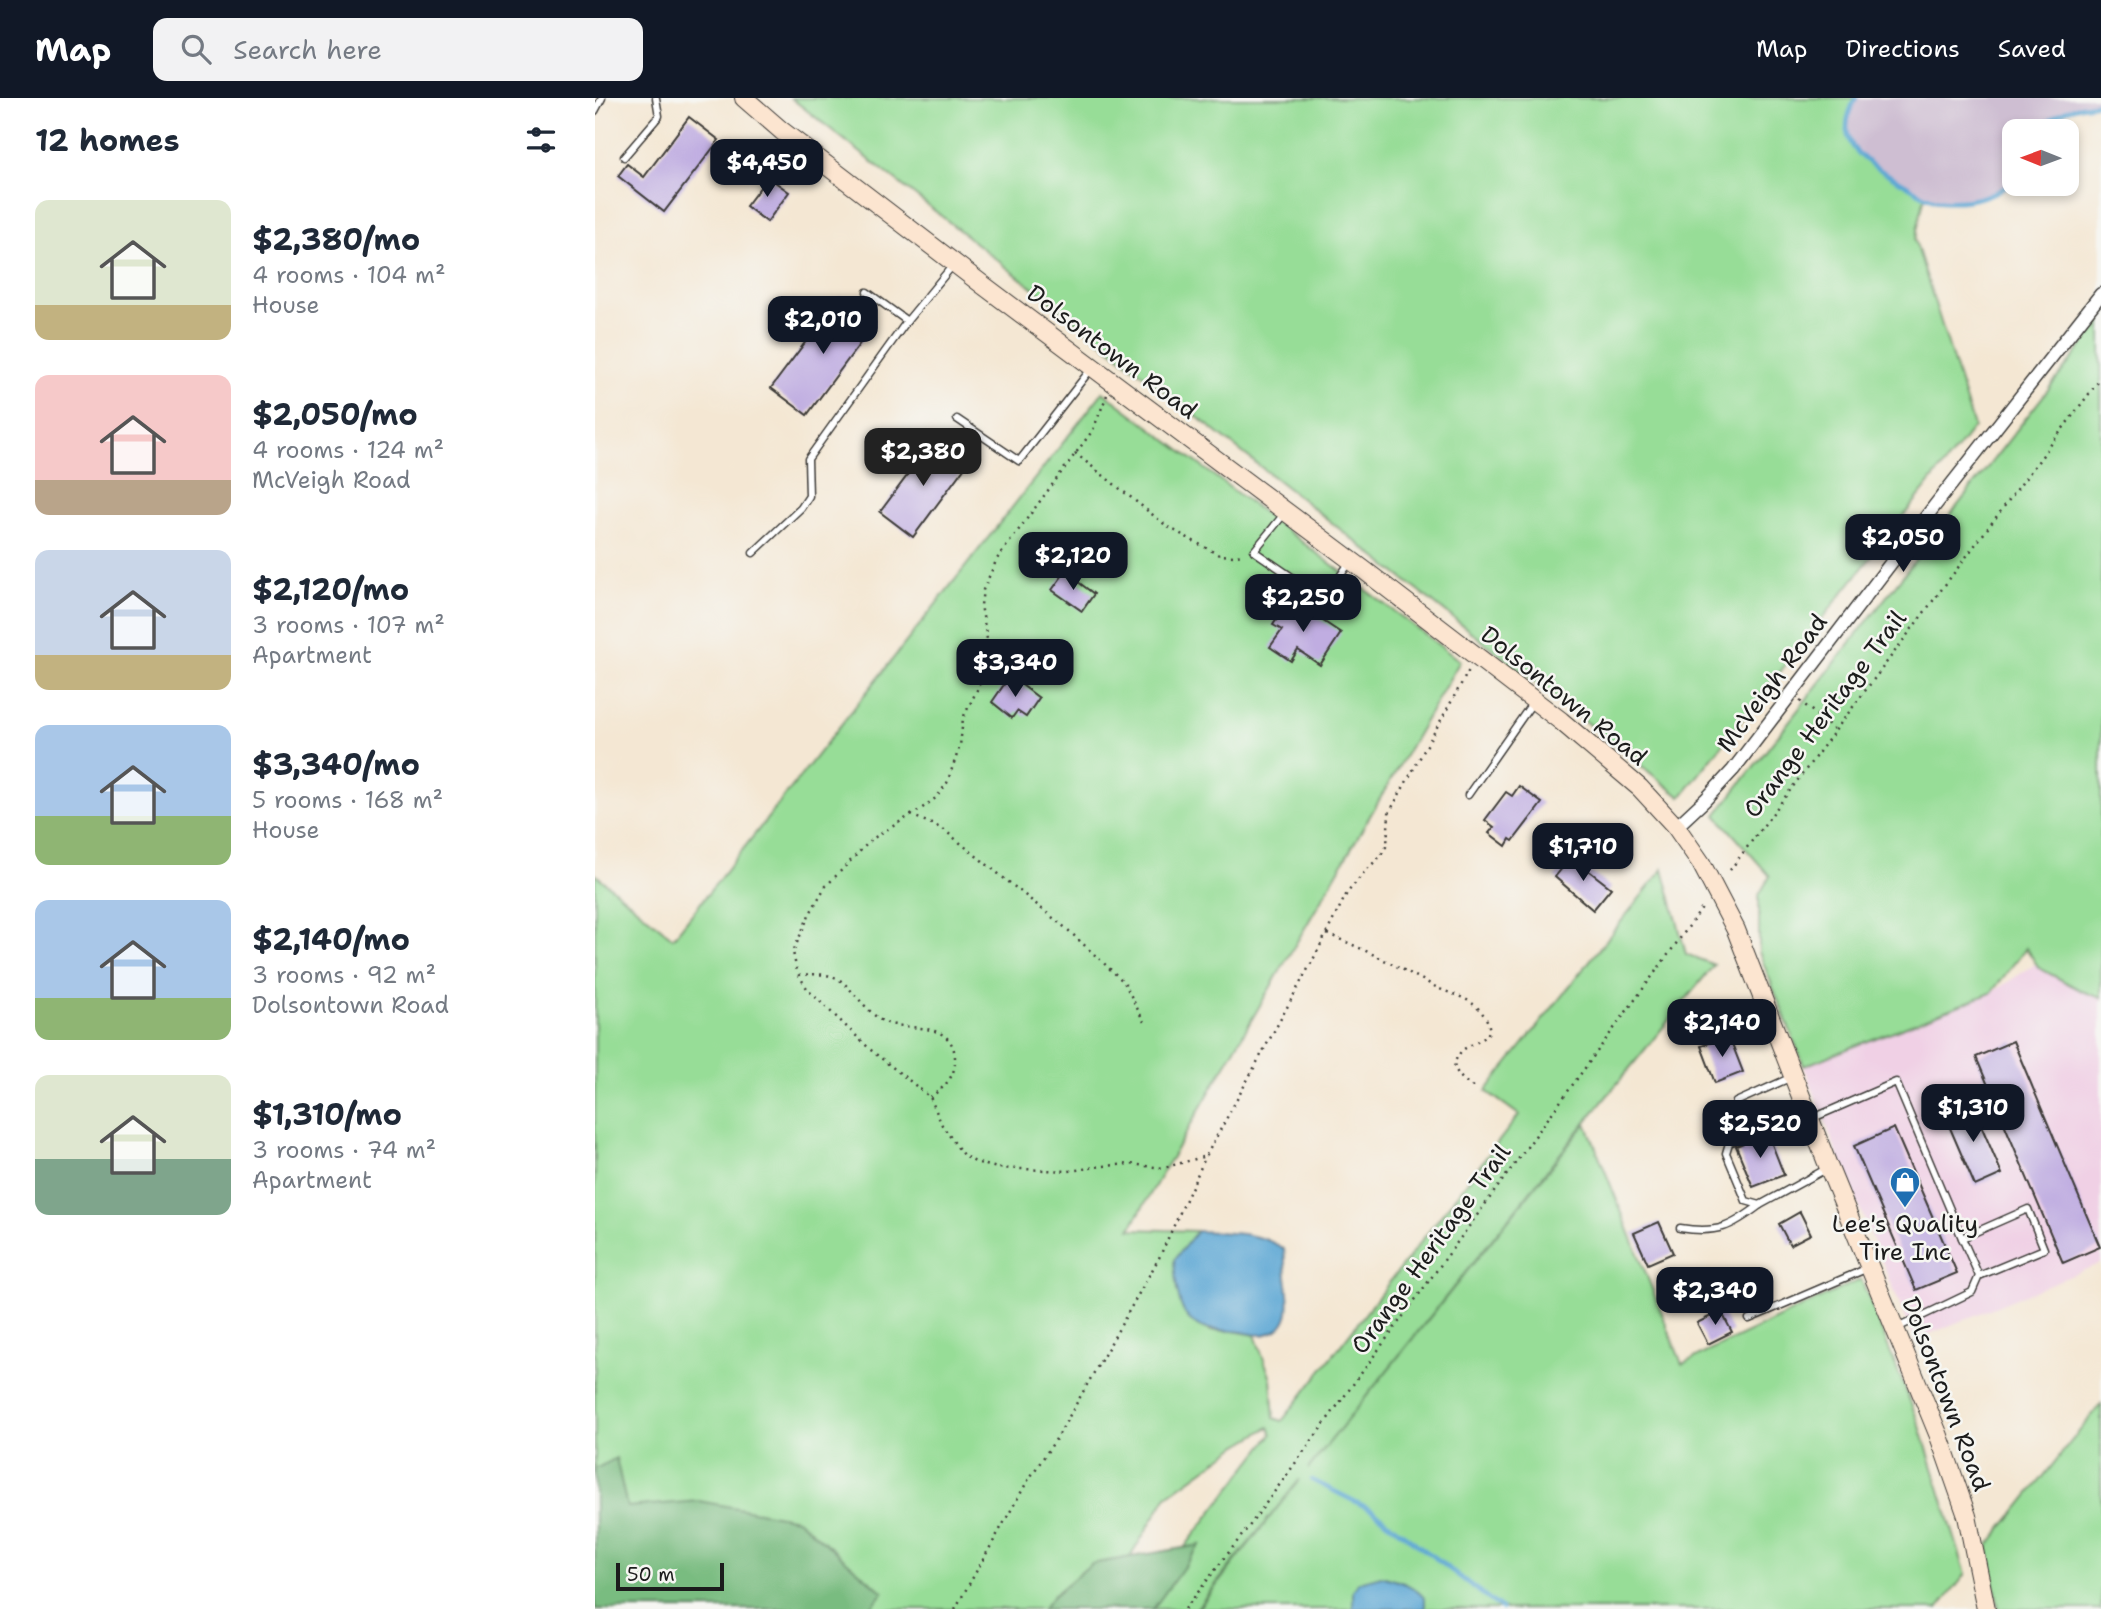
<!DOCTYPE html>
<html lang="en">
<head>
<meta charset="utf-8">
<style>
	:root { --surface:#fff; --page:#f2f2f3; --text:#1f2937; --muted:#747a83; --accent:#111827 }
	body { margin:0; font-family:"Shantell Sans",sans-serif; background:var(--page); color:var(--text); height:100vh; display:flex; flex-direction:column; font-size:26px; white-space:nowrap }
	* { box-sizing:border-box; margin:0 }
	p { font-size:23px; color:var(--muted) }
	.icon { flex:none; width:38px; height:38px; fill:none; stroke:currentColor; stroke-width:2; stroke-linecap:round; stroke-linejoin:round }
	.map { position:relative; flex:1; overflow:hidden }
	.side { display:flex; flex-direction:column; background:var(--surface); width:595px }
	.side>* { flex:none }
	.needle { width:46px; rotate:271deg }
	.fabs { position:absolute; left:1407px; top:21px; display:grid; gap:14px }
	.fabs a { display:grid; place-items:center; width:77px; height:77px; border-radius:14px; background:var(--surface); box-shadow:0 4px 10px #0003; font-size:35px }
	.scale { position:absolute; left:21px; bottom:18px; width:108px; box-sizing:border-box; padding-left:7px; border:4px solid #1c1c1c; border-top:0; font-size:19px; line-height:24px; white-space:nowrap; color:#1c1c1c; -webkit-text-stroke:5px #f6f6f2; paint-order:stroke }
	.price { position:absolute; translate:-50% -60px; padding:0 16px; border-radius:14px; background:var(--accent); color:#fff; font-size:23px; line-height:46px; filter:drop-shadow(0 2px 4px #0008) }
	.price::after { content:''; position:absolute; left:50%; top:42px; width:21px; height:16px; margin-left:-10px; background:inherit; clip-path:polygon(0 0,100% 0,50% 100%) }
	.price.current { background:#222; color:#fff }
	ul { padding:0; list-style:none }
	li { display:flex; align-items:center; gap:21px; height:175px; padding:0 35px }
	li span { display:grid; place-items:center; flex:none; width:196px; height:140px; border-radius:14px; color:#555 }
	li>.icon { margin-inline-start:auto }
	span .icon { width:84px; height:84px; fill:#fffc; stroke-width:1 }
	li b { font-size:30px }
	h2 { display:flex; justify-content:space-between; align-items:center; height:84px; padding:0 35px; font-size:30px }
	header { display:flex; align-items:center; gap:42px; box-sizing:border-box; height:98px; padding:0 35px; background:var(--accent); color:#fff }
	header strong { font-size:33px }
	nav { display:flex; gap:38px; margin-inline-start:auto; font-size:24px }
	.search { width:490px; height:63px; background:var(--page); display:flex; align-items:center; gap:18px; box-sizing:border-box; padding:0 24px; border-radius:14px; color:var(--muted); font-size:26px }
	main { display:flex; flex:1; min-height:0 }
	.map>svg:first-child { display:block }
</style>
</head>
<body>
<header>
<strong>Map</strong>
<div class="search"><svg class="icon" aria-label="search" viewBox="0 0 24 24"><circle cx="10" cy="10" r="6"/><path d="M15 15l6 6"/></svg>Search here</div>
<nav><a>Map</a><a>Directions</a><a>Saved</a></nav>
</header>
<main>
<section class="side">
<h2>12 homes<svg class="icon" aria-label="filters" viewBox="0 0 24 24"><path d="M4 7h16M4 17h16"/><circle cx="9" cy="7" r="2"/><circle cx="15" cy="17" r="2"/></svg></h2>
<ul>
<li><span style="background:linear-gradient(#dfe7d0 75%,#c2b280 0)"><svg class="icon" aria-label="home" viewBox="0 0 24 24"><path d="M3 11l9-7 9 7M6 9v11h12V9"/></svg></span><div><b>$2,380/mo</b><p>4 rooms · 104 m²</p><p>House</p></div></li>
<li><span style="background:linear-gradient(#f6c9c9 75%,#b9a48a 0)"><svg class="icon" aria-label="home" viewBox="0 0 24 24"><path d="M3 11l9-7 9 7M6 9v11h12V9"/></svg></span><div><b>$2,050/mo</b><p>4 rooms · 124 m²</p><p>McVeigh Road</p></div></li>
<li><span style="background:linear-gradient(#c9d6e8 75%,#c2b280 0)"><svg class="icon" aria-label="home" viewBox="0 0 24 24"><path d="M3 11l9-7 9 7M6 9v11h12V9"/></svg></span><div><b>$2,120/mo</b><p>3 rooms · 107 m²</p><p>Apartment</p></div></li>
<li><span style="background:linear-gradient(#a9c7e8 65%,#8fb573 0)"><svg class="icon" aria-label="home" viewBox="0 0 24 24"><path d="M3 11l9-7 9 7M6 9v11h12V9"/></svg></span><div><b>$3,340/mo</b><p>5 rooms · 168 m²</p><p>House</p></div></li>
<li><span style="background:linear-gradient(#a9c7e8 70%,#8fb573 0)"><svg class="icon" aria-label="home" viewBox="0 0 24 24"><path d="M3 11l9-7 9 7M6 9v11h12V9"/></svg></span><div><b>$2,140/mo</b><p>3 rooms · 92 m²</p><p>Dolsontown Road</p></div></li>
<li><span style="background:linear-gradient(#dfe7d0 60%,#7fa58c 0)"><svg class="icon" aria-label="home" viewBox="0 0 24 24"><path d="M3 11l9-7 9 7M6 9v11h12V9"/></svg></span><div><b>$1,310/mo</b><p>3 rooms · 74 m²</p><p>Apartment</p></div></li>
</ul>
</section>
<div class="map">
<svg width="1506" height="1511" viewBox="0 0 1506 1511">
	<rect width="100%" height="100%" fill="#f6f6f2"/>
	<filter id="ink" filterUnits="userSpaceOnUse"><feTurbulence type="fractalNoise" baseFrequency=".0143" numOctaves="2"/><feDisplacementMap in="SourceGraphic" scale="14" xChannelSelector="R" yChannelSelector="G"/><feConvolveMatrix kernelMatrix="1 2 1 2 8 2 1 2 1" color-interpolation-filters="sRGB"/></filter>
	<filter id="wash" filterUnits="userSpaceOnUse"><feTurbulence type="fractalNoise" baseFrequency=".00686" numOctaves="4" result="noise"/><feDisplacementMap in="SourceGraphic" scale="28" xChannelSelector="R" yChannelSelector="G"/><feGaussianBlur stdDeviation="1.57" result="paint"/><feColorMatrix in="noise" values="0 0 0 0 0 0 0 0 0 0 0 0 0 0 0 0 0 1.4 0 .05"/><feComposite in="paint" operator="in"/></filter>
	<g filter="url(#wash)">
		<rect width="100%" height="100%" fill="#f4e7d3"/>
		<!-- built -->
		<path fill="#f0d0e5" d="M 1485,837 L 1506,887 L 1506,1165 L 1320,1242 L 1247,1068 L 1209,968 L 1396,895 Z"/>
		<!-- industrial -->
		<path fill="#cebed2" d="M 1261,0 L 1506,0 L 1506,5 L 1483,9 L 1455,20 L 1445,33 L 1419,33 L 1419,83 L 1407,92 L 1392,99 L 1375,102 L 1345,103 L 1330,97 L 1274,66 L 1262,54 L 1251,28 L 1252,16 Z"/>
		<!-- green -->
		<g fill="#97dd97" stroke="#5a7c5a" stroke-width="2">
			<path d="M 196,0 L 1261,0 C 1230,55 1290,74 1330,97 L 1320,142 L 1379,329 L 1086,699 Z"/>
			<path d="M 1506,224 L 1506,900 L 1487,893 L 1444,870 L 1431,850 L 1396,895 L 1209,968 L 1164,854 L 1164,797 L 1175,778 L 1121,717 Z"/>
			<path d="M 508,294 L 865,563 L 535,1131 L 602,1133 L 579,1162 L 582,1192 L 592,1219 L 615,1233 L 638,1233 L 660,1237 L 676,1281 L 679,1320 L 687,1323 L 924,1017 L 891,993 L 1068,771 L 1091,856 L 1119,867 L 990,1025 L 713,1371 L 991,1025 L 1087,1266 L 1266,1181 L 1325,1328 L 1371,1476 L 1343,1511 L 603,1511 L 705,1381 L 601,1511 L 542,1511 L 677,1336 L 674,1329 L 642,1348 L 571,1399 L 518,1488 L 512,1511 L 0,1511 L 0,776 L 78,840 Z"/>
			<path d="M 1506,1306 L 1506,1511 L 1404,1511 L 1393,1448 Z"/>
		</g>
		<!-- forest -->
		<g fill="#79bc80" stroke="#4a6c4e" stroke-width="2">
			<path d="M 21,1360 L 32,1409 L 104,1403 L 202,1421 L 288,1494 L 275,1511 L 0,1511 L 0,1371 Z"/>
			<path d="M 605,1447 L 558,1511 L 448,1511 L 458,1498 L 496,1466 Z"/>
		</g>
		<!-- water -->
		<g fill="#5da7d4" stroke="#3c6278" stroke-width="2">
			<path d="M 602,1133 C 632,1135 664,1133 689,1151 C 690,1160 690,1169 691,1178 C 693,1197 701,1226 675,1235 C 663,1240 650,1233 638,1233 C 621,1231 606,1234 593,1220 C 582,1208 580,1178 579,1162 Z"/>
			<path d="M 786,1478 C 804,1483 818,1486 830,1501 L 830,1511 L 758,1511 L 758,1493 L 764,1484 Z"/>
		</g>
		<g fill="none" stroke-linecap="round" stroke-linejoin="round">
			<!-- stream -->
			<g stroke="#5da7d4" stroke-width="4.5">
				<path d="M 1261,0 C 1234,48 1272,64 1308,85 C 1320,92 1333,102 1347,103 C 1375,105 1397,99 1419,83"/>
				<path d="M 1445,33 C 1460,12 1481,8 1506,5"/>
				<path d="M 717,1382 L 777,1412 L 907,1511"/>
			</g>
		</g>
		<g id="blocks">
			<!-- building -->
			<g fill="#c0ade1">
				<path d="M 94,19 L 124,42 L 69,114 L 23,78 L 32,66 L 49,79 Z"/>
				<path d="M 173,79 L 194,94 L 172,124 L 151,108 Z"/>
				<path d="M 245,198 L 280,225 L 212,317 L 176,290 Z"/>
				<path d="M 339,342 L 372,366 L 318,439 L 285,414 Z"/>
				<path d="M 470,474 L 499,496 L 487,513 L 457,492 Z"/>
				<path d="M 695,501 L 746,535 L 725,567 L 703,552 L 696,563 L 675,549 L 687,532 L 678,527 Z"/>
				<path d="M 415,578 L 444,600 L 431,619 L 422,613 L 417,620 L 397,604 Z"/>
				<path d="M 924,688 L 947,705 L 918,743 L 915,741 L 911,748 L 894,735 L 899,729 L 890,722 L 911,694 L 917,698 Z"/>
				<path d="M 976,759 L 1016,790 L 998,812 L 960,779 Z"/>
				<path d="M 1134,938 L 1148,974 L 1120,985 L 1106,948 Z"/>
				<path d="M 1418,943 L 1505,1149 L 1468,1165 L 1381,959 Z"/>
				<path d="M 1376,1004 L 1407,1076 L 1380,1088 L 1349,1016 Z"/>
				<path d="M 1299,1030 L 1362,1175 L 1321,1192 L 1259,1048 Z"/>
				<path d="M 1173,1036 L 1189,1077 L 1158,1089 L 1141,1048 Z"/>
				<path d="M 1205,1114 L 1216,1136 L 1195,1147 L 1184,1126 Z"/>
				<path d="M 1064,1124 L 1078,1155 L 1053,1166 L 1039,1135 Z"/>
				<path d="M 1126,1213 L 1137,1234 L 1113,1246 L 1102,1225 Z"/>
			</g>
		</g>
	</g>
	<g filter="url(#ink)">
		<use href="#blocks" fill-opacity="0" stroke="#3c3a37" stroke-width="2"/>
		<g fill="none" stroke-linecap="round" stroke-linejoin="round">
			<!-- lane casing -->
			<g stroke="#3c3a37" stroke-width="9">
				<g id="lane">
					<path d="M 0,13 L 7,0"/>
					<path d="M 29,59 L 64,18 L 61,0"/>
					<path d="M 272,194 L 312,223 L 358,167"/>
					<path d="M 362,321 L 424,363 L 496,271"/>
					<path d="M 689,416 L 659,453 L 726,499 L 731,498 L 755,464"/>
					<path d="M 158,455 L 206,410 L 214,398 L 213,361 L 312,223"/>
					<path d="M 873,697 L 938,604"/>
					<path d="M 1141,1004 L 1197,979"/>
					<path d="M 1211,1016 L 1134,1045 L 1131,1055 L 1151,1103 L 1165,1107 L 1231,1071"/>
					<path d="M 1218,1020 L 1301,984 L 1367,1140"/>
					<path d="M 1085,1130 C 1123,1136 1136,1129 1165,1107"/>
					<path d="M 1154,1221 L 1273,1170"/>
					<path d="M 1302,1230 L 1377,1194 L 1384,1178 L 1449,1151 L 1433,1111 L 1367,1140 L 1384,1178"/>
				</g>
			</g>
			<!-- street casing -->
			<g stroke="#3c3a37" stroke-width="15">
				<path id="street" d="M 1081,729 L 1110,702 L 1138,672 L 1341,406 L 1506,196"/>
			</g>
			<!-- secondary casing -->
			<g stroke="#3c3a37" stroke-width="20">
				<path id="secondary" d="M 149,0 L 187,33 L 388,187 L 769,472 L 966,623 L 1045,690 L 1081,729 L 1106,765 L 1141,832 L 1234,1070 L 1344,1338 L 1372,1418 L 1391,1511"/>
			</g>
			<!-- path -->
			<g stroke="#3c3a37" stroke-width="2.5" stroke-dasharray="2 5" stroke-linecap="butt">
				<path d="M 512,297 L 498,332 L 402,461 L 388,492 L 386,507 L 396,564 L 368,620 L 365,648 L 352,685 L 342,699 L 326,711 L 277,741 L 230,789 L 214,817 L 198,854 L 202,874 L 213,892 L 277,953 L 335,999 L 347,1027 L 368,1057 L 380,1064 L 402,1070 L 474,1073 L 508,1068 L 535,1066 L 568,1070 L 611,1058 L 720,858 L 752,795 L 772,771 L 785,759 L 792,747 L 794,715 L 874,572"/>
				<path d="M 480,355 L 573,429 L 624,457 L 639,458 L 649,455"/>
				<path d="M 1205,603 L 1240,632"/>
				<path d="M 316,717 L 348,731 L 473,832 L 529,884 L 550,926"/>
				<path d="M 1135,772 L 1506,280"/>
				<path d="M 732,836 C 770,851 803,869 839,888 C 851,895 867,897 878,906 C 885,911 896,924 894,933 C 891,943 876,945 868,952 C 864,955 862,960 859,965 C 861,977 868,982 878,989"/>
				<path d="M 204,877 C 248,874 244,881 272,910 C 277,915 283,921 289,924 C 315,934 362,921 360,965 C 359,980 348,991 335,999"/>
				<path d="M 360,1511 L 432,1384 L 463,1338 L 564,1160 L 611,1058"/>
				<path d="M 590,1511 L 655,1427 L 1108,809"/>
			</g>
			<!-- lane -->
			<use href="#lane" stroke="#fff" stroke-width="6"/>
			<!-- street -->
			<use href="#street" stroke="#fff" stroke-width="12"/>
			<!-- secondary -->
			<use href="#secondary" stroke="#fce5d0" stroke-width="18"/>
		</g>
	</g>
	<!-- icons -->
	<defs>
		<g id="shop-pin" transform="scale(1.575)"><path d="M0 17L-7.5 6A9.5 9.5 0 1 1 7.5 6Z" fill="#1f6fb2" stroke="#f6f6f2"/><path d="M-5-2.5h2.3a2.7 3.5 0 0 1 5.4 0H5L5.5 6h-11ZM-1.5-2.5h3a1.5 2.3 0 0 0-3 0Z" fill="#fff"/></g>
	</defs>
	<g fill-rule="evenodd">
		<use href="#shop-pin" x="1310" y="1084"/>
	</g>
	<g text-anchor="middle" stroke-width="5" stroke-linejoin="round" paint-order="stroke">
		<!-- street labels -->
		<g font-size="24" fill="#1c1c1c" stroke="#f6f6f2">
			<text transform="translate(517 254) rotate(37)" y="8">Dolsontown Road</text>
			<text transform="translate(1177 585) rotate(-53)" y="8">McVeigh Road</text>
			<text transform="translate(969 598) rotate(39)" y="8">Dolsontown Road</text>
			<text transform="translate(1230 616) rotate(-53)" y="8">Orange Heritage Trail</text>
			<text transform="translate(836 1151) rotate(-54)" y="8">Orange Heritage Trail</text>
			<text transform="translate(1351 1296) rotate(69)" y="8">Dolsontown Road</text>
		</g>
		<!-- poi labels -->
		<g font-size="24" fill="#1c1c1c" stroke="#f6f6f2">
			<text x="1310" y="1134">Lee's Quality<tspan x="1310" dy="28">Tire Inc</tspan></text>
		</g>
	</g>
</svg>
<div class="fabs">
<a><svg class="needle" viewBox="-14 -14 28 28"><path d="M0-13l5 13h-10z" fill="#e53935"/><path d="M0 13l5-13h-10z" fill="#747a83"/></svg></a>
</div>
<div class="scale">50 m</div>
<b class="price" style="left:172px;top:101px">$4,450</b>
<b class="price" style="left:228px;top:258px">$2,010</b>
<b class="price current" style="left:328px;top:390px">$2,380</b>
<b class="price" style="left:1308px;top:476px">$2,050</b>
<b class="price" style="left:478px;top:494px">$2,120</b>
<b class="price" style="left:708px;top:536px">$2,250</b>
<b class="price" style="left:420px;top:601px">$3,340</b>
<b class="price" style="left:988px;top:785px">$1,710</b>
<b class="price" style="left:1127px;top:961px">$2,140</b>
<b class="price" style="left:1378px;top:1046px">$1,310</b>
<b class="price" style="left:1165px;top:1062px">$2,520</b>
<b class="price" style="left:1120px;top:1229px">$2,340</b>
</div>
</main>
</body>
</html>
